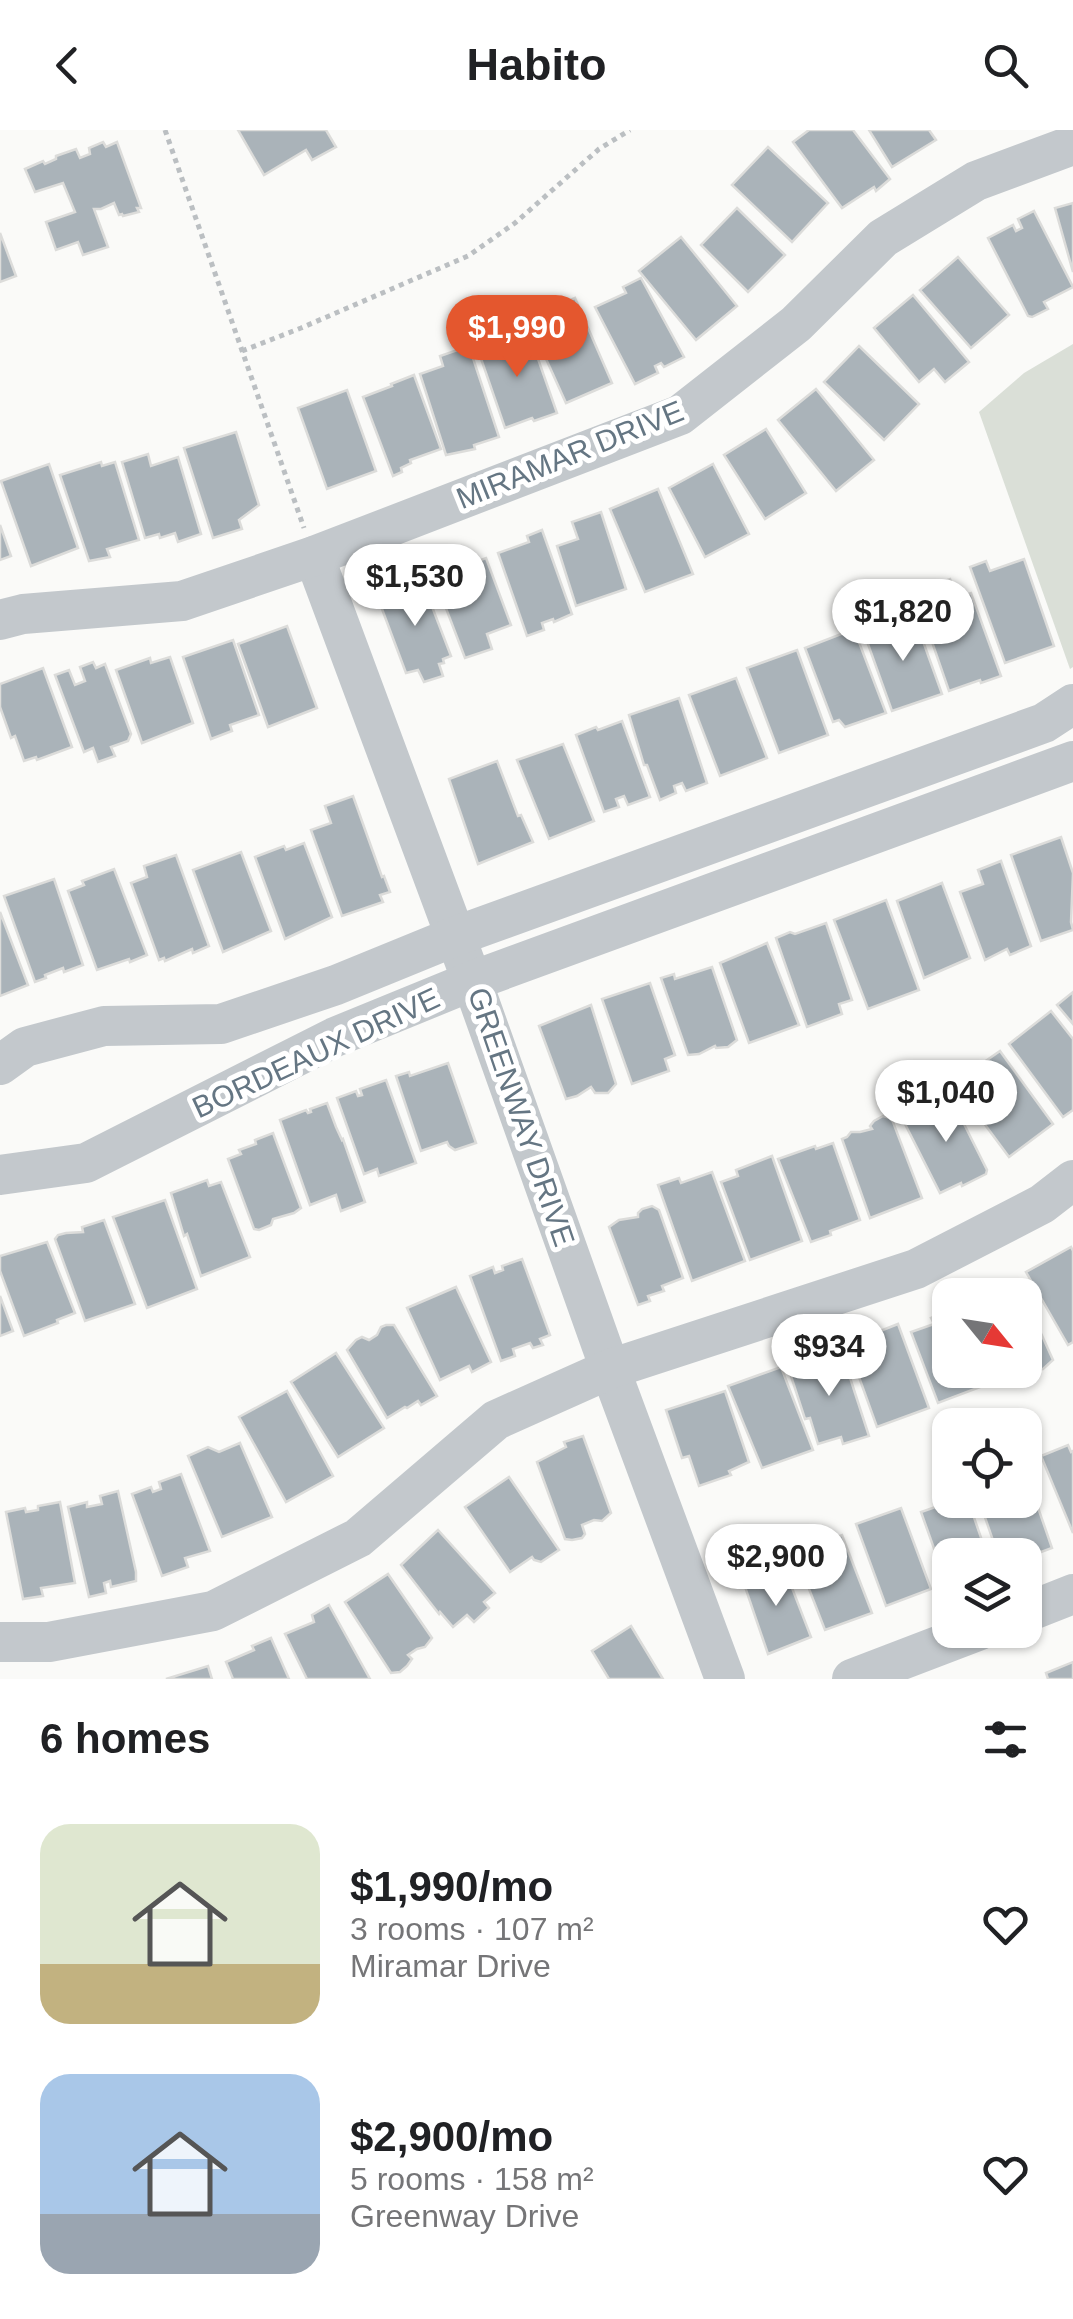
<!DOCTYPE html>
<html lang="en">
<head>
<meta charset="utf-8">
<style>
	:root { --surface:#fff; --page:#f6f6f6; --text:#202124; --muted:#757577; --accent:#e4572e }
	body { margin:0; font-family:Helvetica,sans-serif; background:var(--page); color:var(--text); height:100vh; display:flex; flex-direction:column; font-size:38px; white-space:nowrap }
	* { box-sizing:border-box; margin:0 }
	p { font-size:32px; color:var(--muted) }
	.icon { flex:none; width:55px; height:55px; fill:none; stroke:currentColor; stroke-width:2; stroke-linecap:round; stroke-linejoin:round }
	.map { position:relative; height:1549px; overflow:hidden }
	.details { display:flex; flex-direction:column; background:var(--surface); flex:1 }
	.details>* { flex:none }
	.needle { width:65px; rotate:120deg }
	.controls { position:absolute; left:932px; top:1148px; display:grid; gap:20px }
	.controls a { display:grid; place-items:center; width:110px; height:110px; border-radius:20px; background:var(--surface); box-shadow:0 2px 8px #0004; font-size:50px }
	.price { position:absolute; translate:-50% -85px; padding:0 22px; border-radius:35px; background:#fff; color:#222; font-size:32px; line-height:65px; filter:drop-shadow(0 2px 5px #0008) }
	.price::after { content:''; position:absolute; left:50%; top:60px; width:30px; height:22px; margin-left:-15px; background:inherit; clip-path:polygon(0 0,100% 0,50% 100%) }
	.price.active { background:var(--accent); color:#fff }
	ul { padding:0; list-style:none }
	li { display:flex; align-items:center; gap:30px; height:250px; padding:0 40px }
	li span { display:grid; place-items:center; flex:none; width:280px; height:200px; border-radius:30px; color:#555 }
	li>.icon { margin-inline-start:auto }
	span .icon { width:120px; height:120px; fill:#fffc; stroke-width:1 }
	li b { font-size:42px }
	h2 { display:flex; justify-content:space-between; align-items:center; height:120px; padding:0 40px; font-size:42px }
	header { display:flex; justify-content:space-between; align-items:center; height:130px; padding:0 40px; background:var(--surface); font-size:45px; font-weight:700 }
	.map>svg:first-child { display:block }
</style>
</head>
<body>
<header><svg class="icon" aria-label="back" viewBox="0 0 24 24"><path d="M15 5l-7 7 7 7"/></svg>Habito<svg class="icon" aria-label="search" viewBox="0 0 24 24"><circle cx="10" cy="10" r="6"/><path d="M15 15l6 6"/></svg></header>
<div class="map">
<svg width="1073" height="1549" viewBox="0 0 1073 1549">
	<rect width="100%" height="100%" fill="#fafaf8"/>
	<!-- green -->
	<path fill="#dadfd7" d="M 1073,214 L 1073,537 L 1070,539 L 979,282 L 1024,243 Z"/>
	<!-- building -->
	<g fill="#aab3b9" stroke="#dcdcda" stroke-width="2.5">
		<path d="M 238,0 L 326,0 L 336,17 L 312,30 L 306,20 L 264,45 Z"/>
		<path d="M 809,0 L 853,0 L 890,49 L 876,61 L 874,57 L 842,78 L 793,12 Z"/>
		<path d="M 869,0 L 929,0 L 936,10 L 892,37 Z"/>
		<path d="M 103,12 L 106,17 L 117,12 L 141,78 L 137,78 L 139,82 L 123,86 L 122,84 L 119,85 L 114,73 L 101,79 L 94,79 L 108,117 L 83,125 L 78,112 L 56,120 L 46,92 L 75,82 L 63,53 L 35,62 L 25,39 L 43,31 L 45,34 L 56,29 L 56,26 L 76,19 L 80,28 L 90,24 L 89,18 Z"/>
		<path d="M 768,17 L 828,73 L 792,112 L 732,55 Z"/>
		<path d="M 1073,73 L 1073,142 L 1055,78 Z"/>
		<path d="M 737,78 L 785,125 L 748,162 L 701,115 Z"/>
		<path d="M 1034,81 L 1073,157 L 1044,172 L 1048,179 L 1032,187 L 1028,186 L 988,108 L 1013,95 L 1016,101 L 1022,98 L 1018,89 Z"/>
		<path d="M 0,103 L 16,146 L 0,152 Z"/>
		<path d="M 681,107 L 737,176 L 696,210 L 639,141 Z"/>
		<path d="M 958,127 L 1009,185 L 971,218 L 920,160 Z"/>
		<path d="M 641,148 L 684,227 L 664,237 L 661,233 L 655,236 L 658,243 L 635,254 L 595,177 L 626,163 L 623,157 Z"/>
		<path d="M 913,165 L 969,232 L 945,252 L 934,239 L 919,252 L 874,198 Z"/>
		<path d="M 575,168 L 612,253 L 566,273 L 528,189 Z"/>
		<path d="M 520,202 L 522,206 L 529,203 L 557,283 L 534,291 L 532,288 L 505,298 L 478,220 Z"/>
		<path d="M 469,216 L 499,307 L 474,315 L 475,319 L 446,325 L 420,244 L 443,236 L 440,226 Z"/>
		<path d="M 859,216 L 919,274 L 884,310 L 824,252 Z"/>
		<path d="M 414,245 L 441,319 L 410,330 L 411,333 L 401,338 L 402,342 L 393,346 L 363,267 L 392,256 L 391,254 Z"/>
		<path d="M 816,259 L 874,330 L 836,361 L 778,290 Z"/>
		<path d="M 347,260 L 376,341 L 327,359 L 298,278 Z"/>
		<path d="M 766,299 L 806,363 L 765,389 L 724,325 Z"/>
		<path d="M 236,302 L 259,375 L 239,390 L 242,399 L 213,408 L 184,318 Z"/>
		<path d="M 148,324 L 151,336 L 178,327 L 201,404 L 178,412 L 175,403 L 160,408 L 159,404 L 145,408 L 122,332 Z"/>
		<path d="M 101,332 L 102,336 L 115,332 L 139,410 L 107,419 L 110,427 L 89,431 L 60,345 Z"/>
		<path d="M 49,334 L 78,418 L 31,436 L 1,351 Z"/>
		<path d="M 713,334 L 749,404 L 705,427 L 669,358 Z"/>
		<path d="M 658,359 L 693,444 L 645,462 L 610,379 Z"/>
		<path d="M 601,382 L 626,459 L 576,476 L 557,416 L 578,409 L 572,392 Z"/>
		<path d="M 0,395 L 11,426 L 0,430 Z"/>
		<path d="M 542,400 L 572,484 L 554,492 L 553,489 L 542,493 L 544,500 L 527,506 L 498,423 L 529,412 L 527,406 Z"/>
		<path d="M 486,428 L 511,495 L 487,504 L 492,519 L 465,528 L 434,447 Z"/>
		<path d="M 1024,429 L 1054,516 L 1005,533 L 970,437 L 986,431 L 990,441 Z"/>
		<path d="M 421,448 L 451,526 L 443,529 L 444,533 L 439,534 L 443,546 L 424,552 L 418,540 L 406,543 L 376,463 L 395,457 L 396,461 L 403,459 L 402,455 Z"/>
		<path d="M 950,449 L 957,468 L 971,463 L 1001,546 L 981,553 L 980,550 L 949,561 L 923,486 L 939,480 L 931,456 Z"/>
		<path d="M 914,486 L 942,564 L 892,581 L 864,503 Z"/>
		<path d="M 287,496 L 317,578 L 268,597 L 238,514 Z"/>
		<path d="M 854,499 L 886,583 L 845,597 L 839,590 L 833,592 L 805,518 Z"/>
		<path d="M 233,510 L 259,585 L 230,595 L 232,601 L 211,609 L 183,527 Z"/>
		<path d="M 797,520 L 828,605 L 779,623 L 747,538 Z"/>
		<path d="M 170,527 L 193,593 L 142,613 L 116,540 L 150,528 L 151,533 Z"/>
		<path d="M 93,532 L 96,538 L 105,534 L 131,604 L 128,611 L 111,617 L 115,626 L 98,632 L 93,618 L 84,622 L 55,545 L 69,540 L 75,555 L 85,551 L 80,537 Z"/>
		<path d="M 43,538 L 72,617 L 37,630 L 36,627 L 24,631 L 15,606 L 11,608 L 0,577 L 0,554 Z"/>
		<path d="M 736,548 L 767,628 L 720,646 L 689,565 Z"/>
		<path d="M 679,568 L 707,653 L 686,661 L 682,653 L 674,656 L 676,663 L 660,670 L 647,635 L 644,635 L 629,585 Z"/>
		<path d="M 622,591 L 650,667 L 628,675 L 624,666 L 616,669 L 619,677 L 604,682 L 576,605 L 596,597 L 598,600 Z"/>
		<path d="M 563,614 L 594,691 L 549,709 L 517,630 Z"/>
		<path d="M 497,631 L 518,686 L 521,685 L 533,712 L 478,734 L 449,649 Z"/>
		<path d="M 353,666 L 382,747 L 384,746 L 390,762 L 380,765 L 383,772 L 342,786 L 311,700 L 331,693 L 325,676 Z"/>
		<path d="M 1061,707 L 1073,743 L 1071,792 L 1073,800 L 1041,811 L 1011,725 Z"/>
		<path d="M 304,713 L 332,787 L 285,809 L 255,727 L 284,716 L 286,720 Z"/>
		<path d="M 241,722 L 271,801 L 223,822 L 193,740 Z"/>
		<path d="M 176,725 L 209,816 L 193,823 L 192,819 L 165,831 L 164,828 L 159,830 L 131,753 L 147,747 L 144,736 Z"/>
		<path d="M 1001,731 L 1031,816 L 1010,825 L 1007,819 L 985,830 L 960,762 L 983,754 L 978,740 Z"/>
		<path d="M 114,739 L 147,825 L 130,832 L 129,829 L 97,840 L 68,761 L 84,755 L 82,751 Z"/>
		<path d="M 54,749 L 83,835 L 64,842 L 63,838 L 45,845 L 46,848 L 35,852 L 4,766 Z"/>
		<path d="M 942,753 L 970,828 L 924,848 L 897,771 Z"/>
		<path d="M 886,770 L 919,860 L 868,879 L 834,790 Z"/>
		<path d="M 0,782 L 28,855 L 0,866 Z"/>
		<path d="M 826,793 L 852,870 L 839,874 L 842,884 L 807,897 L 776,808 L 790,802 L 795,804 Z"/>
		<path d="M 767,813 L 799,895 L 749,913 L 720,833 Z"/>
		<path d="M 712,837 L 737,910 L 728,917 L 716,918 L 715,916 L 699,924 L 688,925 L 661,848 L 674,844 L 675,849 Z"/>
		<path d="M 650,853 L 675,925 L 665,929 L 669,941 L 632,954 L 602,869 Z"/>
		<path d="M 1073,862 L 1073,894 L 1057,875 Z"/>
		<path d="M 591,875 L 616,954 L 608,963 L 595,963 L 591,957 L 577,966 L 566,969 L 539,896 Z"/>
		<path d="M 1051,881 L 1073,909 L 1073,980 L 1063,987 L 1009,914 Z"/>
		<path d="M 1000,921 L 1053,994 L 1009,1027 L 954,953 Z"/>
		<path d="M 448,933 L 476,1013 L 455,1020 L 449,1016 L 447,1012 L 421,1021 L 396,946 L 409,942 L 410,946 Z"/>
		<path d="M 386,950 L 416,1033 L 379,1046 L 377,1039 L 364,1044 L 337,968 L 356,961 L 358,966 L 362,965 L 360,959 Z"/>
		<path d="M 950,966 L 987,1040 L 986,1044 L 962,1056 L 961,1053 L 940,1063 L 903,990 Z"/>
		<path d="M 327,973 L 336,997 L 342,1010 L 343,1009 L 365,1072 L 341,1081 L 336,1065 L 310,1075 L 280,990 L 306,980 L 308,983 L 311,982 L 310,979 Z"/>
		<path d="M 883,986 L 890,988 L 893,992 L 922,1068 L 870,1088 L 842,1009 L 847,1007 L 851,1002 L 860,1002 L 872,999 L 870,996 L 874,991 Z"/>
		<path d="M 273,1003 L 301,1078 L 294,1083 L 273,1089 L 271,1095 L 259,1100 L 254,1099 L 228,1029 L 241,1024 L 239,1020 L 256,1014 L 255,1010 Z"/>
		<path d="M 833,1013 L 860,1090 L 830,1101 L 831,1105 L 811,1112 L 778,1029 L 815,1016 L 816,1019 Z"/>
		<path d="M 772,1026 L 802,1111 L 750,1130 L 721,1052 L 738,1046 L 736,1040 Z"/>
		<path d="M 712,1042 L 745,1131 L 692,1151 L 658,1055 L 679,1048 L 681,1053 Z"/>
		<path d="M 207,1050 L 209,1056 L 221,1052 L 250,1127 L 201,1146 L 187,1104 L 184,1106 L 171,1063 Z"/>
		<path d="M 165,1070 L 197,1159 L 147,1178 L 113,1087 Z"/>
		<path d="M 652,1076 L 659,1080 L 683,1148 L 662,1156 L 664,1161 L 648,1166 L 650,1171 L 638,1175 L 609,1097 L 619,1090 L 638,1087 L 638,1083 L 642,1079 Z"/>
		<path d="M 104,1090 L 135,1174 L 85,1191 L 55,1109 L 58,1105 L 66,1103 L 83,1102 L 82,1097 Z"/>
		<path d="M 47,1112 L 75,1183 L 57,1190 L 58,1193 L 24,1206 L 0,1141 L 0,1126 Z"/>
		<path d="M 1071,1117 L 1073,1121 L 1073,1212 L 1068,1215 L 1026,1142 Z"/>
		<path d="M 522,1129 L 550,1205 L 540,1209 L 543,1215 L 533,1218 L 530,1213 L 513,1219 L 515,1226 L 501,1231 L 470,1146 L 493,1137 L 495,1143 L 503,1140 L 502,1136 Z"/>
		<path d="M 456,1157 L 491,1232 L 472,1242 L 469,1236 L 440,1250 L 407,1178 Z"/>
		<path d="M 0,1166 L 13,1201 L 0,1206 Z"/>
		<path d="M 1025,1168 L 1053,1230 L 1043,1239 L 1033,1240 L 1028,1232 L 1025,1233 Z"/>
		<path d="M 950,1176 L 950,1240 L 982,1240 L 988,1254 L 938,1273 L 911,1202 L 934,1194 L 931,1188 L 938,1185 L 936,1181 Z"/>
		<path d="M 898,1194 L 929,1278 L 877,1297 L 847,1214 Z"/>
		<path d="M 386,1195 L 394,1195 L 437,1266 L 421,1275 L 418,1271 L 407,1278 L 405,1277 L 387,1288 L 347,1220 L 356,1210 L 362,1207 L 369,1210 L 377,1205 L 381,1197 Z"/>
		<path d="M 841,1220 L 869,1306 L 843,1314 L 841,1307 L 818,1314 L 810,1288 L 805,1289 L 788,1237 Z"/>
		<path d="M 336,1223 L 384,1298 L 338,1327 L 291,1252 Z"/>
		<path d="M 781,1237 L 813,1320 L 762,1338 L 728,1256 Z"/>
		<path d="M 287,1261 L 333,1346 L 286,1372 L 239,1287 Z"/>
		<path d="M 725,1261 L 749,1332 L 729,1341 L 731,1345 L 699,1356 L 689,1326 L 682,1328 L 666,1280 Z"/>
		<path d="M 583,1306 L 611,1383 L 602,1391 L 594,1390 L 582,1395 L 585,1404 L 582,1408 L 572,1410 L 565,1409 L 537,1332 L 566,1317 L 564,1312 Z"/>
		<path d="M 240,1313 L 272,1387 L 222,1407 L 188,1326 L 208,1317 L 219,1322 Z"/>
		<path d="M 1068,1315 L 1071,1322 L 1073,1321 L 1073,1403 L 1041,1326 Z"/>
		<path d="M 1025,1340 L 1052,1418 L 1025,1428 L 1025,1425 L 998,1425 L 979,1370 L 1025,1370 Z"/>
		<path d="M 181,1344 L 210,1421 L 185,1428 L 188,1437 L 162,1446 L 132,1364 L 151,1357 L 153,1362 L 161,1359 L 159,1352 Z"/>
		<path d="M 509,1347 L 559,1420 L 541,1432 L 534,1430 L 532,1427 L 510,1442 L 465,1377 Z"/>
		<path d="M 118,1361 L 136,1442 L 136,1451 L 111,1457 L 110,1451 L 104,1453 L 106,1463 L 89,1467 L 68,1377 L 87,1372 L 87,1377 L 102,1374 L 100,1366 Z"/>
		<path d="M 950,1365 L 950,1370 L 968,1370 L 987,1425 L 950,1425 L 950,1454 L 947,1455 L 921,1382 L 950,1372 L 948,1366 Z"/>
		<path d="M 60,1372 L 75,1453 L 41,1458 L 43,1466 L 23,1469 L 6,1382 L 25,1378 L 26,1382 L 38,1380 L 38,1376 Z"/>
		<path d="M 901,1378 L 931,1459 L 886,1476 L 856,1394 Z"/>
		<path d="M 438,1400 L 495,1463 L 484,1472 L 489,1478 L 474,1492 L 467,1485 L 453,1497 L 440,1482 L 439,1484 L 401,1435 Z"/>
		<path d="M 842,1405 L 872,1483 L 825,1500 L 795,1423 Z"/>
		<path d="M 782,1432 L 811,1507 L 768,1524 L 743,1451 Z"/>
		<path d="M 388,1444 L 432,1508 L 425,1517 L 417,1519 L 408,1525 L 412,1529 L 407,1536 L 400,1542 L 391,1543 L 345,1472 Z"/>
		<path d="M 329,1475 L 370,1549 L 307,1549 L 285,1504 L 314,1492 L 312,1485 Z"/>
		<path d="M 631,1496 L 663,1549 L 609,1549 L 592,1521 Z"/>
		<path d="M 271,1508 L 289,1549 L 233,1549 L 226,1532 L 254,1520 L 252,1516 Z"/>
		<path d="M 1073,1532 L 1073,1549 L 1048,1549 L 1046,1543 Z"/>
		<path d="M 208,1536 L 212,1549 L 166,1549 Z"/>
	</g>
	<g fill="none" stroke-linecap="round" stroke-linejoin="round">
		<!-- path -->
		<g stroke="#bbbfc2" stroke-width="5" stroke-dasharray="5 5" stroke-linecap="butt">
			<path d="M 165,0 L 304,398"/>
			<path d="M 242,221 L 301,198 L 468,126 L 515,93 L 599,19 L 630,0"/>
		</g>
		<!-- minor -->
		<g stroke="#c3c8cc" stroke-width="40">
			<path d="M 314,426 L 472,851 L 610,1239 L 725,1549"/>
			<path d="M 0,490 L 23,484 L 182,471 L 314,426 L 680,285 L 796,194 L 883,108 L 976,51 L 1073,15"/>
			<path d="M 0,935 L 25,917 L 104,896 L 221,894 L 336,855 L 456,806 L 1044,593 L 1073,574"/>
			<path d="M 0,1045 L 86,1033 L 335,907 L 472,851 L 1073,631"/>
			<path d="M 1025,1483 L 1073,1464"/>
			<path d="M 0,1512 L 49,1512 L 213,1481 L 358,1408 L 496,1290 L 610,1239 L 916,1139 L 1042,1074 L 1073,1050"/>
			<path d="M 852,1549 L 980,1500"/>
		</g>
	</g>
	<g text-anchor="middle" stroke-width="10" stroke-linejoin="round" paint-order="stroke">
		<!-- street labels -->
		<g font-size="30" fill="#657683" stroke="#fff">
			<text transform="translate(570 325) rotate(-22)" y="10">MIRAMAR DRIVE</text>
			<text transform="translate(316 923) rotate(-25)" y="10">BORDEAUX DRIVE</text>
			<text transform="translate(521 987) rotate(71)" y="10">GREENWAY DRIVE</text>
		</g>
	</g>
</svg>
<div class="controls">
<a><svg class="needle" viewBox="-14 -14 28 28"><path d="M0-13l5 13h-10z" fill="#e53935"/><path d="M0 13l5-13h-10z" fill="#757577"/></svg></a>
<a><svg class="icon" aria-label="locate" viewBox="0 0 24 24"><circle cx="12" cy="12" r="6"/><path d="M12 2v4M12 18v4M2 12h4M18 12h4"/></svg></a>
<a><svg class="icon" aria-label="layers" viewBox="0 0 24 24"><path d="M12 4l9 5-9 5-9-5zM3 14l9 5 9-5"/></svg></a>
</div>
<b class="price active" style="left:517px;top:250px">$1,990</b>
<b class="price" style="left:415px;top:499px">$1,530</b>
<b class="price" style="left:903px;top:534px">$1,820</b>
<b class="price" style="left:946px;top:1015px">$1,040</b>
<b class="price" style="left:829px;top:1269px">$934</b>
<b class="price" style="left:776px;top:1479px">$2,900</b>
</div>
<section class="details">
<h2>6 homes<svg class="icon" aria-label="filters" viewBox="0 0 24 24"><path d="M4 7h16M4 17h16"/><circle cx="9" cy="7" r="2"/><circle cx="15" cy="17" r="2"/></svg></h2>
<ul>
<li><span style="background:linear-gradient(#dfe7d0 70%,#c2b280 0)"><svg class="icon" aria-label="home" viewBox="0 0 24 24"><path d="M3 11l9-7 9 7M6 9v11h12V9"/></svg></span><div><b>$1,990/mo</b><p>3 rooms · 107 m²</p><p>Miramar Drive</p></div><svg class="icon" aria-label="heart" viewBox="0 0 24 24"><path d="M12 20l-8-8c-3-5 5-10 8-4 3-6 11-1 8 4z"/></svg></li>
<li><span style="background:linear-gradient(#a9c7e8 70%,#9aa5b1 0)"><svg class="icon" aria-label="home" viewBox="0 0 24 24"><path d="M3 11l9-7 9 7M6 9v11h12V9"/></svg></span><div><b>$2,900/mo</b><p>5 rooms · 158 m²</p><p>Greenway Drive</p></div><svg class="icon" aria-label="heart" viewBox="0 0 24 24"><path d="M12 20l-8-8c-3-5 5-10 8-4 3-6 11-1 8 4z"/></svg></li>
</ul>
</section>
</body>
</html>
